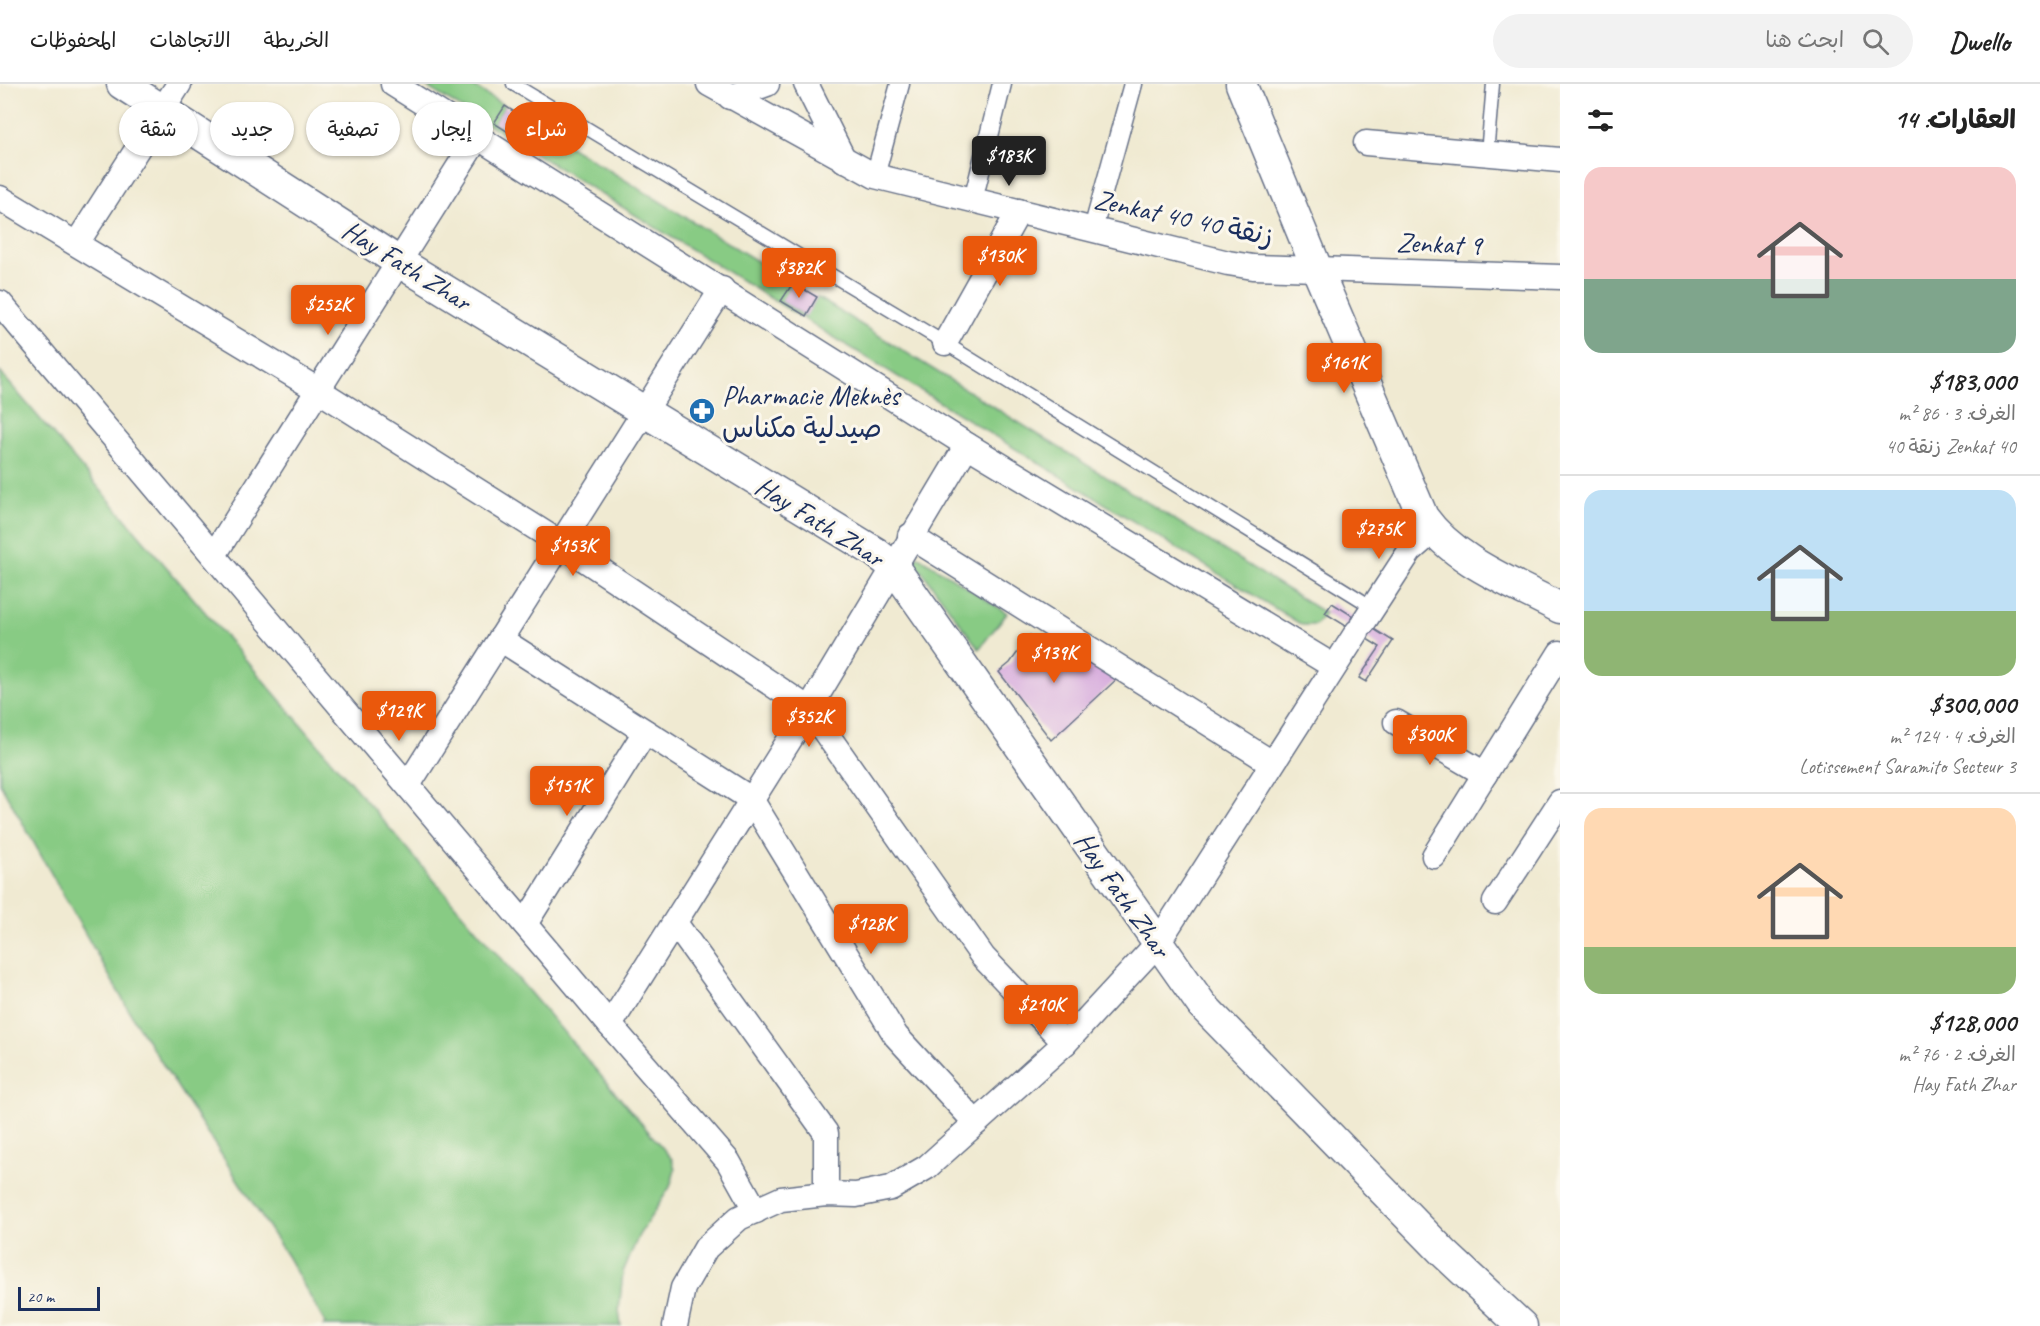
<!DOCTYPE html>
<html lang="ar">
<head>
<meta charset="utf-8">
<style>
	:root { --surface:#fff; --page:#f2f2f2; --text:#222; --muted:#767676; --line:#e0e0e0; --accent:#ea580c }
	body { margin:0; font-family:Caveat,"Playpen Sans Arabic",sans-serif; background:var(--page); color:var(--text); direction:rtl; height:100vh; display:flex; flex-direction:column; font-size:22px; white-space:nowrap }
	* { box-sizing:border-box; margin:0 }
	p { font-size:20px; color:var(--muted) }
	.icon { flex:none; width:33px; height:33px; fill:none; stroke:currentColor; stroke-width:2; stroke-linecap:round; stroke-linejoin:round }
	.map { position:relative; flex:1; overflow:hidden; direction:ltr }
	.details { display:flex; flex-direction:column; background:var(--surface); width:480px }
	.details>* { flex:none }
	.banner { position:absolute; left:18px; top:18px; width:570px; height:54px; direction:rtl; display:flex; gap:12px }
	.scale { position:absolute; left:18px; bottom:15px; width:82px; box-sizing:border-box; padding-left:6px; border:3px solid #1b2f5e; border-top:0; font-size:16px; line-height:21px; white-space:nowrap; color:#1b2f5e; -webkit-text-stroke:4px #fbf7ec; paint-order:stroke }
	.price { position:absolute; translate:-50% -51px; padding:0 14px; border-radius:6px; background:var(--accent); color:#fff; font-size:20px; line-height:39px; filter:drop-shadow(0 2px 3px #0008) }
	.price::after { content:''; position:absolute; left:50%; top:36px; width:18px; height:14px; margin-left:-9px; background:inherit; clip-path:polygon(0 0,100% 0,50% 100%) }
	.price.selected { background:#222; color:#fff }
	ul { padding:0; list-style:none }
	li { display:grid; align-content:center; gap:12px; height:318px; padding:0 24px }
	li+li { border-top:2px solid var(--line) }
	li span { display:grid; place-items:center; height:186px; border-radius:18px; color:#555 }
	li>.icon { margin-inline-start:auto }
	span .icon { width:108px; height:108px; fill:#fffc; stroke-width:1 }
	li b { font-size:26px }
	h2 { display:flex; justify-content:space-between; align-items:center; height:72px; padding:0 24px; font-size:26px }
	.chip { padding:0 21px; border-radius:27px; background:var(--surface); box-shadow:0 2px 4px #0004; font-size:21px; line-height:54px }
	.chip.selected { background:var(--accent); color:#fff }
	header { display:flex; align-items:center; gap:36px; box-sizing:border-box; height:84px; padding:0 30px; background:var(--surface); border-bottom:2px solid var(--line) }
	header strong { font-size:28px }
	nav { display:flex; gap:33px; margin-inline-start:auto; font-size:21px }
	.search { width:420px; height:54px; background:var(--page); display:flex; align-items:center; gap:15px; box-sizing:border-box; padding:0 21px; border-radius:33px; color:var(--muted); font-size:22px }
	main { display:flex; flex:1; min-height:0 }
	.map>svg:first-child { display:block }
</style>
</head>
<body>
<header>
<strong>Dwello</strong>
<div class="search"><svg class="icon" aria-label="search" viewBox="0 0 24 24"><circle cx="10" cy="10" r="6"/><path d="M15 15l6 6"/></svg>ابحث هنا</div>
<nav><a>الخريطة</a><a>الاتجاهات</a><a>المحفوظات</a></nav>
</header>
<main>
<section class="details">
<h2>العقارات: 14<svg class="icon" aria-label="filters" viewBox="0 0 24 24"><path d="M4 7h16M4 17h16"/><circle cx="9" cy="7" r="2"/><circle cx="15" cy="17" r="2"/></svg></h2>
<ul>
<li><span style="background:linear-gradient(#f6c9c9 60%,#7fa58c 0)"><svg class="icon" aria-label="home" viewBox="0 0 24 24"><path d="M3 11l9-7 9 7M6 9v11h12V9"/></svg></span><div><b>$183,000</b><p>الغرف: 3 · 86 m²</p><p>Zenkat 40 زنقة 40</p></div></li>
<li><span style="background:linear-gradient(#bfe0f5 65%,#8fb573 0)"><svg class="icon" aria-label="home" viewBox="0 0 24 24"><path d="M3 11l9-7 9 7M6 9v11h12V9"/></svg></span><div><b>$300,000</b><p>الغرف: 4 · 124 m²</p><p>Lotissement Saramito Secteur 3</p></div></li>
<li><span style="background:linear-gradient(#ffd9b3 75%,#8fb573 0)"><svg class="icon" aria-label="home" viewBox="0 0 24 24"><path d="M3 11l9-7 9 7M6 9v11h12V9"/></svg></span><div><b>$128,000</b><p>الغرف: 2 · 76 m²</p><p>Hay Fath Zhar</p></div></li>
</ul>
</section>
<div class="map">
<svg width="1560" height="1242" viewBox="0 0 1560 1242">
	<rect width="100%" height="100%" fill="#fbf7ec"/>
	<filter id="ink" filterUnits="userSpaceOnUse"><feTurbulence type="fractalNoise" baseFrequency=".0167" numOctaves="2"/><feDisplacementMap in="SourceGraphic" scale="12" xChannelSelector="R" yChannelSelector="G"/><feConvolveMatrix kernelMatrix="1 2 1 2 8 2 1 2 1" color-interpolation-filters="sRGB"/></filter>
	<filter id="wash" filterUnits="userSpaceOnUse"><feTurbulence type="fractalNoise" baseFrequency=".008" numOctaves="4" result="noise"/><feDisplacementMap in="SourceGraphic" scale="24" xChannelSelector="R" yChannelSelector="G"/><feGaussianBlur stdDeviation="1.35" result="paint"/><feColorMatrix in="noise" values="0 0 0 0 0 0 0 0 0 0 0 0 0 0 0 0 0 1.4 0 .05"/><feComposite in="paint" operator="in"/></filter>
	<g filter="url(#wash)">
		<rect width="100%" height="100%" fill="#f0ead2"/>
		<!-- green -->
		<g fill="#88cb84" stroke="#527d71" stroke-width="1.5">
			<path d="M 422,0 L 470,0 L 505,22 L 494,39 L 513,51 L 524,34 L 793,199 L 782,217 L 805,232 L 817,213 L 1325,529 L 1315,541 L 1302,541 Z"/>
			<path d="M 0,288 L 672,1075 L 675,1086 L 670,1103 L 639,1151 L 623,1188 L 619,1226 L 621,1242 L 323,1242 L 325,1239 L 287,1172 L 136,939 L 0,699 Z"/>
			<path d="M 918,472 L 1007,529 L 979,565 L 914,477 Z"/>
		</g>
		<g id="blocks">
			<!-- building -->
			<g fill="#d9b0de">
				<path d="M 505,22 L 524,34 L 513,51 L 494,39 Z"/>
				<path d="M 793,199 L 817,213 L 806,232 L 781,217 Z"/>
				<path d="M 1332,519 L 1393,557 L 1366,598 L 1359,594 L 1380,563 L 1325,529 Z"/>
				<path d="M 1030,551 L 1048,566 L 1053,560 L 1077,575 L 1078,571 L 1118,594 L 1051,656 L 999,588 L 1010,579 Z"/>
			</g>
		</g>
	</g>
	<g filter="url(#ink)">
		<use href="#blocks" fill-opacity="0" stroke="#667087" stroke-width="1.5"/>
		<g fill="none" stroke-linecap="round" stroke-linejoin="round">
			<!-- service casing -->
			<g stroke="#667087" stroke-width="15">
				<g id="service">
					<path d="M 513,0 L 945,259 L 1374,524"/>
					<path d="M 1487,70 L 1493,0"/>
				</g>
			</g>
			<!-- pedestrian casing -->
			<g stroke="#667087" stroke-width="21">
				<g id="pedestrian">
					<path d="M 875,92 L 900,0"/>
					<path d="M 973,116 L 1002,0"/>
					<path d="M 1093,145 L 1133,0"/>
				</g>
			</g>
			<!-- minor casing -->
			<g stroke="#667087" stroke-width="27">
				<g id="minor">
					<path d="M 393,0 L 967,361 L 1333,582"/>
					<path d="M 709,0 L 875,92 L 1228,179 L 1253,183 L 1560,193"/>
					<path d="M 806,0 L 844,76"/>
					<path d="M 730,13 L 767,0"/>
					<path d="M 1366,59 L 1560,76"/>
					<path d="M 0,114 L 318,306 L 560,459 L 809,625 L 983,873 L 1065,959"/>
					<path d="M 77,159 L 179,0"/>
					<path d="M 0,219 L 610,941 L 728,1077 L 756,1127"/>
					<path d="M 945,259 L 1019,127"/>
					<path d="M 910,452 L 1272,679"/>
					<path d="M 214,471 L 477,54"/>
					<path d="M 1363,539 L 1410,467 L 1433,447"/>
					<path d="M 500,555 L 751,715 L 896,952 L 976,1039"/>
					<path d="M 1396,638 L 1485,690"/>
					<path d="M 408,701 L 722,205"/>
					<path d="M 1434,772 L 1560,569"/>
					<path d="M 1495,818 L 1560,718"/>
					<path d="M 675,839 L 826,1049 L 826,1110"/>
					<path d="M 525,840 L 645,648"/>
					<path d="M 610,941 L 809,625 L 967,361"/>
					<path d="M 675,1242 L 683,1204 L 706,1164 L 739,1134 L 781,1115 L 826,1110 L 856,1111 L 891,1104 L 927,1083 L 1065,959 L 1157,860 L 1357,548"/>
				</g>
			</g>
			<!-- tertiary casing -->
			<g stroke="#667087" stroke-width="33">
				<g id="tertiary">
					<path d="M 122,0 L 399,178 L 875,468 L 893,482 L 1202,921 L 1444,1169 L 1522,1242"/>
					<path d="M 1241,0 L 1317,185 L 1423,433 C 1455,478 1513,499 1560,524"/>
				</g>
			</g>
			<!-- service -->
			<use href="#service" stroke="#fff" stroke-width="12"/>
			<!-- pedestrian -->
			<use href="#pedestrian" stroke="#fff" stroke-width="18"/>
			<!-- minor -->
			<use href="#minor" stroke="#fff" stroke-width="24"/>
			<!-- tertiary -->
			<use href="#tertiary" stroke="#fff" stroke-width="30"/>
		</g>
	</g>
	<!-- icons -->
	<defs>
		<g id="pharmacy-disc" transform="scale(1.35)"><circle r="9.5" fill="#1f6fb2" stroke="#fbf7ec"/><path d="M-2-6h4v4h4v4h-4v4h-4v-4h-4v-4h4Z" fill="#fff"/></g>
	</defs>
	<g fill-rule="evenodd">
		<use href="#pharmacy-disc" x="702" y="327"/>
	</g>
	<g text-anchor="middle" stroke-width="6" stroke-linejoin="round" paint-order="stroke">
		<!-- street labels -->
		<g font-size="28" fill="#1b2f5e" stroke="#fbf7ec">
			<text transform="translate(1184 133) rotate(12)" y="10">Zenkat 40 زنقة 40</text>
			<text transform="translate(1439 159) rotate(2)" y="10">Zenkat 9</text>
			<text transform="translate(407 181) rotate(32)" y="10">Hay Fath Zhar</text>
			<text transform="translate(820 437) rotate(32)" y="10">Hay Fath Zhar</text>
			<text transform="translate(1123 810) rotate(55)" y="10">Hay Fath Zhar</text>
		</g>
		<!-- poi labels -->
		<g font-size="28" fill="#1b2f5e" stroke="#fbf7ec" text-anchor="start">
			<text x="722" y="321">Pharmacie Meknès<tspan x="722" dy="32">صيدلية مكناس</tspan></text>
		</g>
	</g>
</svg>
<div class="scale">20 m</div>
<b class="price selected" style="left:1009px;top:103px">$183K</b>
<b class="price" style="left:1000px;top:203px">$130K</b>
<b class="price" style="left:799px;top:215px">$382K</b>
<b class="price" style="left:328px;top:252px">$252K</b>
<b class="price" style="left:1344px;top:310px">$161K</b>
<b class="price" style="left:1379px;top:476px">$275K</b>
<b class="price" style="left:573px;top:493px">$153K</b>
<b class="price" style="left:1054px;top:600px">$139K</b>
<b class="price" style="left:399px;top:658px">$129K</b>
<b class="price" style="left:809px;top:664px">$352K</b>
<b class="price" style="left:1430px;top:682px">$300K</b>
<b class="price" style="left:567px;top:733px">$151K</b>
<b class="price" style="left:871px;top:871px">$128K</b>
<b class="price" style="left:1041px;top:952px">$210K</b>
<div class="banner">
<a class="chip selected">شراء</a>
<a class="chip">إيجار</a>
<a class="chip">تصفية</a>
<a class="chip">جديد</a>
<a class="chip">شقة</a>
</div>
</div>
</main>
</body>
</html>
